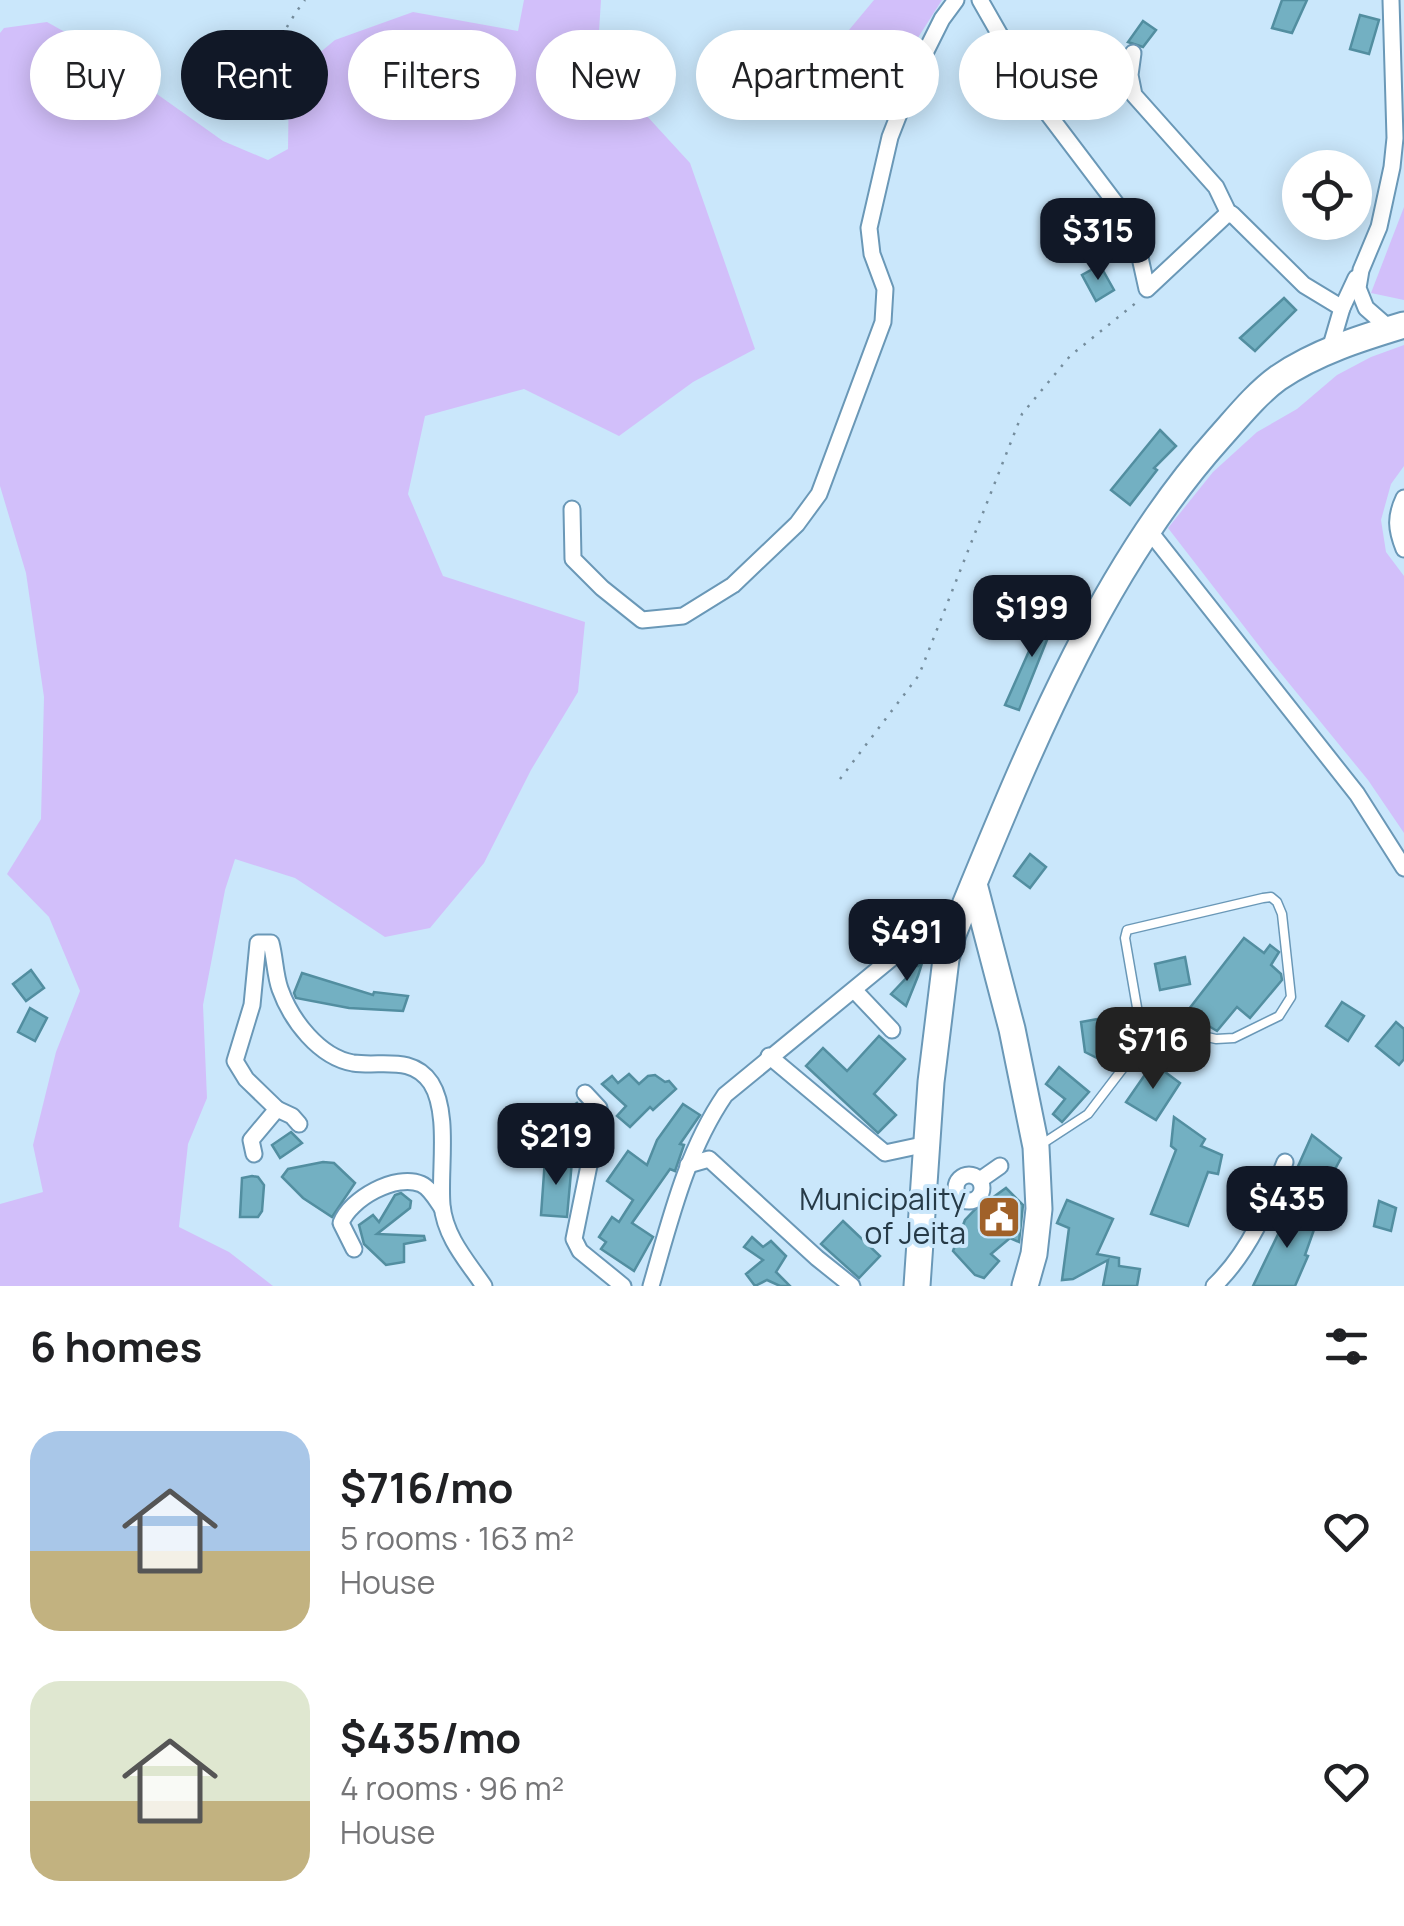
<!DOCTYPE html>
<html lang="en">
<head>
<meta charset="utf-8">
<style>
	:root { --surface:#fff; --page:#f6f6f6; --text:#202124; --muted:#757577; --accent:#111827 }
	body { margin:0; font-family:Manrope,sans-serif; background:var(--page); color:var(--text); height:100vh; display:flex; flex-direction:column; font-size:38px; white-space:nowrap }
	* { box-sizing:border-box; margin:0 }
	p { font-size:32px; color:var(--muted) }
	.icon { flex:none; width:55px; height:55px; fill:none; stroke:currentColor; stroke-width:2; stroke-linecap:round; stroke-linejoin:round }
	.map { position:relative; height:1286px; overflow:hidden }
	.drawer { display:flex; flex-direction:column; background:var(--surface); flex:1 }
	.drawer>* { flex:none }
	.top-card { position:absolute; left:30px; top:30px; width:1345px; height:90px; display:flex; gap:20px }
	.buttons { position:absolute; left:1282px; top:150px; display:grid; gap:20px }
	.buttons a { display:grid; place-items:center; width:90px; height:90px; border-radius:50%; background:var(--surface); box-shadow:0 5px 25px #0003; font-size:50px }
	.price { position:absolute; translate:-50% -85px; padding:0 22px; border-radius:20px; background:var(--accent); color:#fff; font-size:32px; line-height:65px; filter:drop-shadow(0 2px 5px #0008) }
	.price::after { content:''; position:absolute; left:50%; top:60px; width:30px; height:22px; margin-left:-15px; background:inherit; clip-path:polygon(0 0,100% 0,50% 100%) }
	.price.active { background:#222; color:#fff }
	ul { padding:0; list-style:none }
	li { display:flex; align-items:center; gap:30px; height:250px; padding:0 30px }
	li span { display:grid; place-items:center; flex:none; width:280px; height:200px; border-radius:30px; color:#555 }
	li>.icon { margin-inline-start:auto }
	span .icon { width:120px; height:120px; fill:#fffc; stroke-width:1 }
	li b { font-size:42px }
	h2 { display:flex; justify-content:space-between; align-items:center; height:120px; padding:0 30px; font-size:42px }
	.pill { padding:0 35px; border-radius:45px; background:var(--surface); box-shadow:0 5px 25px #0003; font-size:35px; line-height:90px }
	.pill.active { background:var(--accent); color:#fff }
	.map>svg:first-child { display:block }
</style>
</head>
<body>
<div class="map">
<svg width="1404" height="1286" viewBox="0 0 1404 1286">
	<rect width="100%" height="100%" fill="#cae7fb"/>
	<!-- green -->
	<g fill="#d2bffa">
		<path d="M 524,0 L 601,0 L 598,47 L 612,78 L 690,163 L 755,349 L 693,382 L 619,436 L 524,389 L 425,416 L 408,494 L 443,576 L 585,622 L 578,692 L 531,770 L 484,863 L 430,928 L 385,937 L 295,878 L 235,859 L 225,890 L 203,1005 L 207,1098 L 188,1144 L 179,1227 L 229,1252 L 273,1286 L 0,1286 L 0,1204 L 43,1192 L 33,1145 L 56,1052 L 80,991 L 49,917 L 7,874 L 41,819 L 44,697 L 26,573 L 0,486 L 0,33 L 4,28 L 47,22 L 88,45 L 223,141 L 268,160 L 288,149 L 289,78 L 335,40 L 413,12 L 518,31 Z"/>
		<path d="M 874,0 L 942,0 L 891,80 L 843,119 L 824,94 L 829,54 Z"/>
		<path d="M 1404,189 L 1404,300 L 1371,293 L 1404,207 Z"/>
		<path d="M 1404,345 L 1404,466 L 1391,484 L 1381,520 L 1386,552 L 1404,576 L 1404,833 L 1368,780 L 1270,660 L 1168,528 L 1213,472 L 1257,432 L 1297,409 L 1337,375 L 1371,357 Z"/>
	</g>
	<!-- building -->
	<g fill="#73b0c2" stroke="#528ea0" stroke-width="2.5">
		<path d="M 1282,0 L 1307,0 L 1292,33 L 1272,28 Z"/>
		<path d="M 1360,15 L 1379,20 L 1369,54 L 1350,49 Z"/>
		<path d="M 1143,21 L 1156,30 L 1143,47 L 1128,42 Z"/>
		<path d="M 1100,265 L 1114,290 L 1096,301 L 1082,275 Z"/>
		<path d="M 1284,298 L 1296,310 L 1255,351 L 1240,338 Z"/>
		<path d="M 1160,430 L 1176,446 L 1154,468 L 1157,470 L 1130,505 L 1111,490 Z"/>
		<path d="M 1049,606 L 1059,610 L 1019,710 L 1005,705 Z"/>
		<path d="M 1030,854 L 1046,867 L 1030,888 L 1014,876 Z"/>
		<path d="M 910,903 L 919,917 L 906,931 L 897,926 L 894,919 Z"/>
		<path d="M 1244,938 L 1264,953 L 1270,945 L 1279,952 L 1271,965 L 1281,974 L 1282,980 L 1250,1018 L 1237,1007 L 1217,1031 L 1197,1019 L 1192,1025 L 1182,1018 Z"/>
		<path d="M 1185,957 L 1190,984 L 1160,990 L 1155,964 Z"/>
		<path d="M 923,960 L 918,976 L 906,1006 L 891,994 L 909,975 L 906,970 L 910,964 L 918,966 Z"/>
		<path d="M 31,970 L 44,988 L 26,1001 L 13,984 Z"/>
		<path d="M 302,973 L 373,995 L 374,992 L 408,996 L 403,1011 L 349,1008 L 296,998 L 294,993 Z"/>
		<path d="M 1342,1002 L 1364,1016 L 1348,1041 L 1326,1026 Z"/>
		<path d="M 30,1008 L 47,1018 L 35,1041 L 18,1032 Z"/>
		<path d="M 1114,1016 L 1121,1019 L 1125,1041 L 1117,1044 L 1121,1059 L 1103,1061 L 1085,1052 L 1081,1022 Z"/>
		<path d="M 1396,1022 L 1404,1029 L 1404,1059 L 1399,1065 L 1376,1046 Z"/>
		<path d="M 879,1036 L 905,1059 L 874,1094 L 896,1115 L 878,1133 L 806,1066 L 823,1048 L 847,1071 Z"/>
		<path d="M 1153,1063 L 1180,1083 L 1156,1120 L 1126,1102 Z"/>
		<path d="M 1059,1067 L 1089,1092 L 1062,1122 L 1053,1114 L 1065,1099 L 1046,1084 Z"/>
		<path d="M 629,1074 L 639,1084 L 648,1076 L 655,1075 L 665,1082 L 669,1081 L 676,1089 L 653,1110 L 650,1107 L 630,1127 L 617,1116 L 626,1106 L 602,1084 L 612,1076 L 618,1083 Z"/>
		<path d="M 577,1103 L 589,1117 L 579,1152 L 536,1126 L 546,1109 L 557,1116 Z"/>
		<path d="M 683,1104 L 700,1115 L 680,1144 L 684,1145 L 675,1171 L 670,1169 L 632,1223 L 653,1237 L 634,1271 L 601,1249 L 606,1242 L 599,1237 L 612,1217 L 619,1222 L 633,1200 L 607,1181 L 628,1151 L 647,1165 L 657,1140 Z"/>
		<path d="M 1174,1117 L 1205,1139 L 1201,1146 L 1222,1155 L 1218,1174 L 1208,1172 L 1188,1226 L 1151,1214 L 1176,1150 L 1171,1146 Z"/>
		<path d="M 291,1132 L 302,1143 L 280,1158 L 272,1145 Z"/>
		<path d="M 1312,1135 L 1341,1158 L 1333,1173 L 1336,1176 L 1331,1188 L 1326,1186 L 1320,1198 L 1291,1182 Z"/>
		<path d="M 545,1159 L 572,1161 L 567,1217 L 541,1215 Z"/>
		<path d="M 323,1162 L 334,1163 L 355,1183 L 332,1217 L 303,1198 L 282,1177 L 288,1169 Z"/>
		<path d="M 252,1176 L 258,1177 L 264,1185 L 262,1211 L 258,1217 L 240,1217 L 242,1178 Z"/>
		<path d="M 1006,1188 L 1023,1205 L 1019,1242 L 1010,1238 L 991,1254 L 999,1261 L 984,1278 L 975,1275 L 953,1251 L 965,1220 L 986,1198 L 992,1198 Z"/>
		<path d="M 401,1193 L 411,1201 L 410,1208 L 377,1234 L 424,1236 L 425,1240 L 404,1244 L 404,1262 L 386,1265 L 364,1244 L 359,1225 L 373,1215 L 379,1222 L 395,1195 Z"/>
		<path d="M 1067,1200 L 1113,1219 L 1097,1254 L 1119,1258 L 1119,1266 L 1140,1269 L 1137,1286 L 1103,1286 L 1108,1260 L 1073,1279 L 1062,1280 L 1069,1228 L 1057,1223 Z"/>
		<path d="M 1379,1201 L 1396,1208 L 1391,1231 L 1374,1226 Z"/>
		<path d="M 1286,1204 L 1316,1224 L 1305,1255 L 1308,1256 L 1295,1286 L 1253,1286 L 1283,1224 L 1278,1222 Z"/>
		<path d="M 843,1221 L 880,1256 L 859,1278 L 821,1244 Z"/>
		<path d="M 752,1237 L 763,1247 L 771,1241 L 786,1256 L 776,1272 L 790,1286 L 780,1286 L 767,1280 L 755,1286 L 746,1274 L 763,1260 L 744,1247 Z"/>
	</g>
	<g fill="none" stroke-linecap="round" stroke-linejoin="round">
		<!-- service casing -->
		<g stroke="#6a98b7" stroke-width="11">
			<path id="service" d="M 1042,1144 L 1088,1114 L 1143,1042 L 1161,1031 L 1176,1030 L 1216,1039 L 1234,1038 L 1279,1016 L 1291,997 L 1282,914 L 1277,902 L 1271,897 L 1263,898 L 1127,930 L 1125,938 L 1143,1042"/>
		</g>
		<!-- minor casing -->
		<g stroke="#6a98b7" stroke-width="19">
			<g id="minor">
				<path d="M 980,0 L 1036,98 L 1117,205 L 1137,244 L 1147,289 L 1225,216 L 1232,214 L 1304,285 L 1342,308"/>
				<path d="M 1133,53 L 1130,75 L 1134,95 L 1216,187 L 1229,214"/>
				<path d="M 1390,329 L 1366,308 L 1358,288 L 1361,270 L 1379,227 L 1392,167 L 1395,138 L 1391,0"/>
				<path d="M 1330,349 L 1342,308 L 1356,278"/>
				<path d="M 1404,498 C 1395,517 1396,529 1404,549"/>
				<path d="M 572,509 L 573,559 L 602,588 L 642,620 L 683,616 L 733,585 L 797,524 L 819,494 L 883,322 L 885,289 L 872,254 L 869,228 L 890,137 L 915,73 L 942,19 L 956,0"/>
				<path d="M 1147,528 L 1357,794 L 1404,868"/>
				<path d="M 855,991 L 892,1030"/>
				<path d="M 769,1056 L 885,1153 L 927,1144"/>
				<path d="M 585,1093 L 599,1108 L 601,1120 L 597,1126 L 574,1239 L 580,1251 L 623,1286"/>
				<path d="M 277,1109 L 292,1116 L 299,1124"/>
				<path d="M 254,1154 L 251,1140 L 277,1109 L 246,1079 L 235,1061 L 252,1005 L 258,943 L 271,943 C 275,958 275,975 280,989 C 291,1020 319,1057 353,1063 C 382,1067 412,1055 431,1083 C 450,1113 439,1170 442,1205 C 445,1237 467,1261 484,1286"/>
				<path d="M 688,1165 L 709,1159 L 817,1258 L 852,1286"/>
				<circle cx="969" cy="1188" r="13"/>
				<path d="M 980,1180 L 1000,1166"/>
				<path d="M 354,1249 L 341,1223 C 350,1199 396,1173 421,1184 C 430,1188 436,1199 442,1208"/>
				<path d="M 651,1286 C 670,1221 686,1152 725,1095 L 920,935 L 953,934"/>
				<path d="M 1214,1286 C 1250,1251 1267,1208 1285,1162"/>
			</g>
		</g>
		<!-- trunk casing -->
		<g stroke="#6a98b7" stroke-width="29">
			<g id="trunk">
				<path d="M 974,884 L 1012,1029 L 1036,1147 L 1039,1209 L 1034,1254 L 1025,1286"/>
				<path d="M 917,1286 L 931,1082 L 946,959 L 953,934 C 1023,765 1096,575 1219,438 C 1237,418 1256,394 1278,378 C 1316,352 1361,338 1404,325"/>
			</g>
		</g>
		<!-- path -->
		<g stroke="#758d9d" stroke-width="2.5" stroke-dasharray="2.5 8" stroke-linecap="butt">
			<path d="M 265,118 C 265,71 276,38 305,0"/>
			<path d="M 840,779 L 919,675 L 1022,414 L 1070,356 L 1137,302"/>
		</g>
		<!-- service -->
		<use href="#service" stroke="#fff" stroke-width="8"/>
		<!-- minor -->
		<use href="#minor" stroke="#fff" stroke-width="15"/>
		<!-- trunk -->
		<use href="#trunk" stroke="#fff" stroke-width="25"/>
	</g>
	<!-- icons -->
	<defs>
		<g id="civic-square" transform="scale(2.25)"><rect x="-9" y="-9" width="18" height="18" rx="4" fill="#a06129" stroke="#cae7fb"/><path d="M-.6-6.5H3V-4.5H.6V-3L4-1V1h2V6H-6V1h2V-1L-.6-3ZM-1.2 2.5V6h2.4V2.5Z" fill="#fff"/></g>
	</defs>
	<g fill-rule="evenodd">
		<use href="#civic-square" x="999" y="1217"/>
	</g>
	<g text-anchor="middle" stroke-width="8" stroke-linejoin="round" paint-order="stroke">
		<!-- poi labels -->
		<g font-size="30" fill="#263a47" stroke="#cae7fb" text-anchor="end">
			<text x="966" y="1210">Municipality<tspan x="966" dy="34">of Jeita</tspan></text>
		</g>
	</g>
</svg>
<div class="buttons">
<a><svg class="icon" aria-label="locate" viewBox="0 0 24 24"><circle cx="12" cy="12" r="6"/><path d="M12 2v4M12 18v4M2 12h4M18 12h4"/></svg></a>
</div>
<b class="price" style="left:1098px;top:283px">$315</b>
<b class="price" style="left:1032px;top:660px">$199</b>
<b class="price" style="left:907px;top:984px">$491</b>
<b class="price active" style="left:1153px;top:1092px">$716</b>
<b class="price" style="left:556px;top:1188px">$219</b>
<b class="price" style="left:1287px;top:1251px">$435</b>
<div class="top-card">
<a class="pill">Buy</a>
<a class="pill active">Rent</a>
<a class="pill">Filters</a>
<a class="pill">New</a>
<a class="pill">Apartment</a>
<a class="pill">House</a>
</div>
</div>
<section class="drawer">
<h2>6 homes<svg class="icon" aria-label="filters" viewBox="0 0 24 24"><path d="M4 7h16M4 17h16"/><circle cx="9" cy="7" r="2"/><circle cx="15" cy="17" r="2"/></svg></h2>
<ul>
<li><span style="background:linear-gradient(#a9c7e8 60%,#c2b280 0)"><svg class="icon" aria-label="home" viewBox="0 0 24 24"><path d="M3 11l9-7 9 7M6 9v11h12V9"/></svg></span><div><b>$716/mo</b><p>5 rooms · 163 m²</p><p>House</p></div><svg class="icon" aria-label="heart" viewBox="0 0 24 24"><path d="M12 20l-8-8c-3-5 5-10 8-4 3-6 11-1 8 4z"/></svg></li>
<li><span style="background:linear-gradient(#dfe7d0 60%,#c2b280 0)"><svg class="icon" aria-label="home" viewBox="0 0 24 24"><path d="M3 11l9-7 9 7M6 9v11h12V9"/></svg></span><div><b>$435/mo</b><p>4 rooms · 96 m²</p><p>House</p></div><svg class="icon" aria-label="heart" viewBox="0 0 24 24"><path d="M12 20l-8-8c-3-5 5-10 8-4 3-6 11-1 8 4z"/></svg></li>
</ul>
</section>
</body>
</html>
